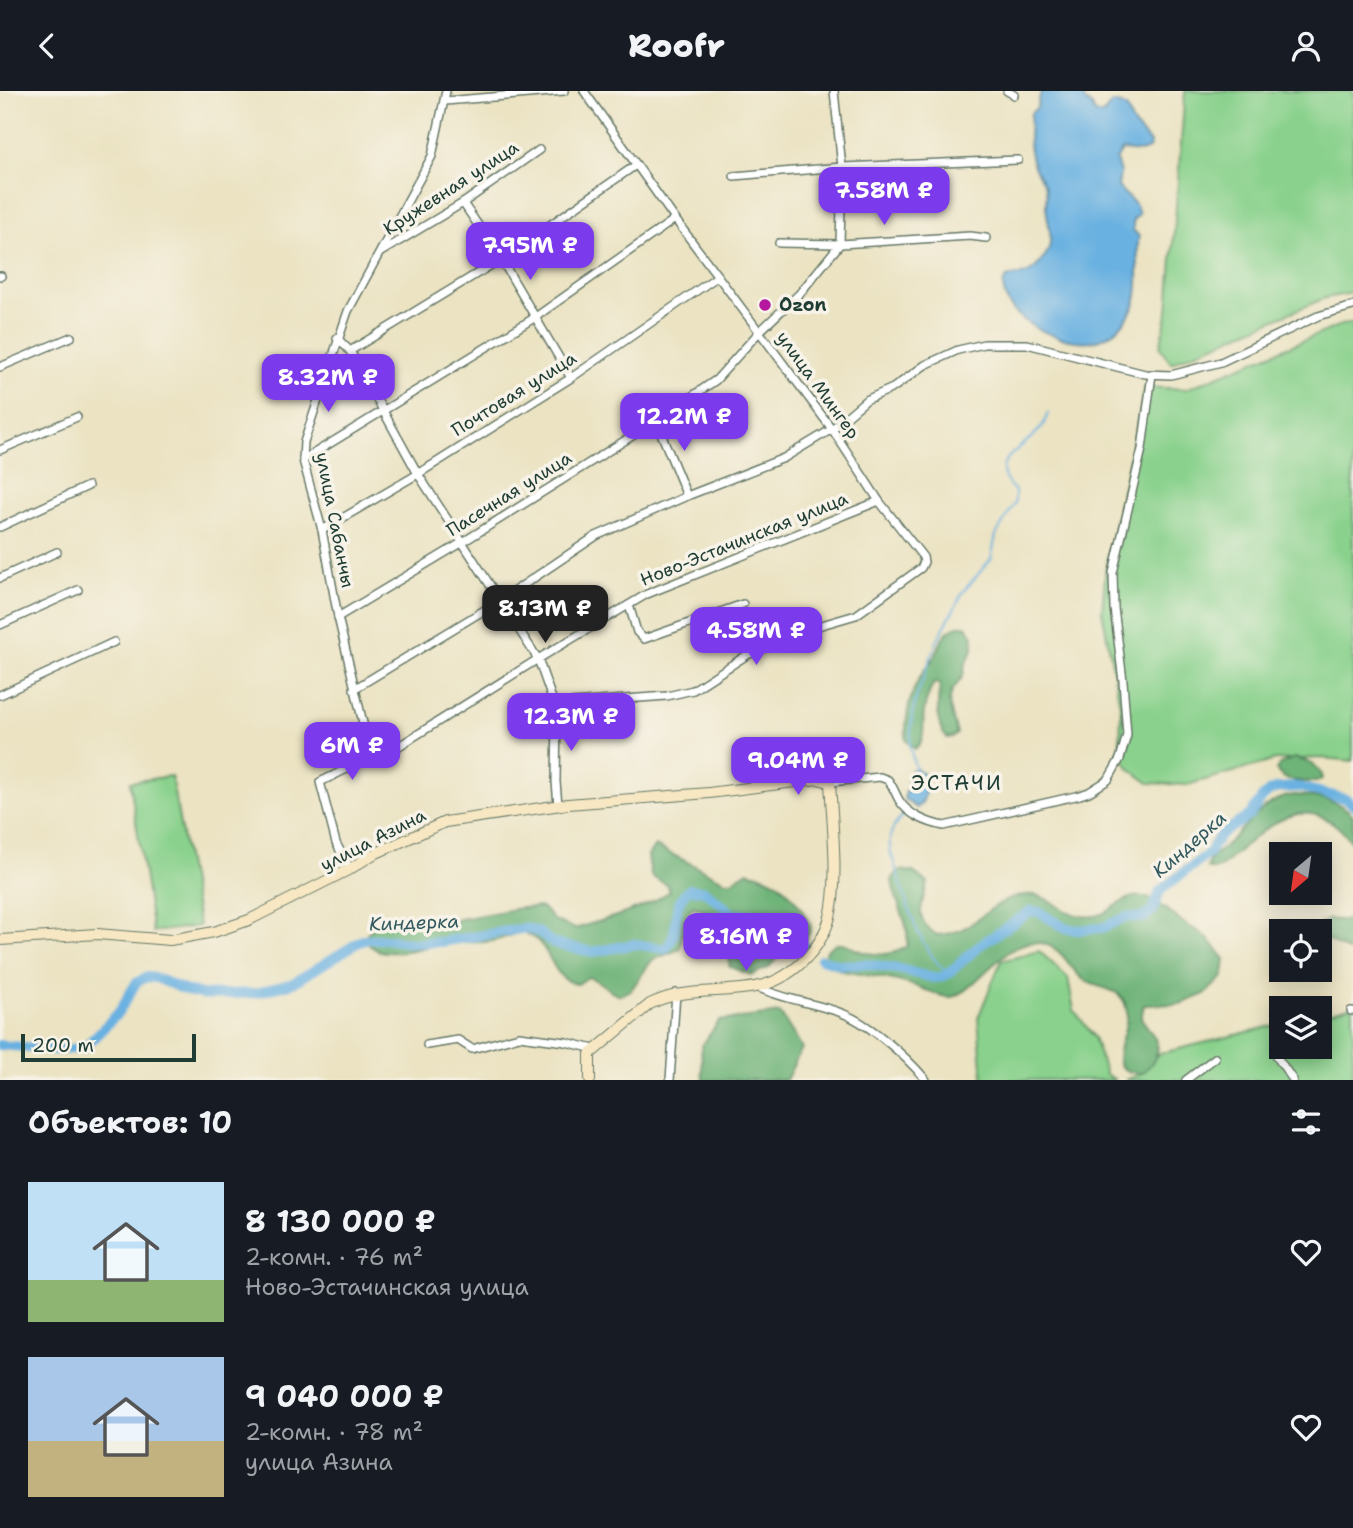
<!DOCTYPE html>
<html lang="ru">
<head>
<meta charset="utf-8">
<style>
	:root { --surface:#171b24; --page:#242831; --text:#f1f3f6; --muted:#9ea1a6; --accent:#7c3aed }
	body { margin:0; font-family:"Shantell Sans",sans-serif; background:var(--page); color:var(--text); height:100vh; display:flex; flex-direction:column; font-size:26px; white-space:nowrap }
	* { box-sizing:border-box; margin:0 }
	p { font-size:23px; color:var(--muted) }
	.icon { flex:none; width:38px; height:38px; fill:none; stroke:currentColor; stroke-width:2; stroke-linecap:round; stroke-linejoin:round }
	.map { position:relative; height:989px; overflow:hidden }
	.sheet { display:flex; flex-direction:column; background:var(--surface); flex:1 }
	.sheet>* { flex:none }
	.needle { width:46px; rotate:209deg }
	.buttons { position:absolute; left:1269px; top:751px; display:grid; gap:14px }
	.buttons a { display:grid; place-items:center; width:63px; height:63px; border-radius:0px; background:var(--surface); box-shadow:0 4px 18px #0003; font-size:35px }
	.scale { position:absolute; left:21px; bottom:18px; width:175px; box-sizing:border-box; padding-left:7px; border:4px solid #1f3d34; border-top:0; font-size:19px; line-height:24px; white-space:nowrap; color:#1f3d34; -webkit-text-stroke:5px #f7f3e8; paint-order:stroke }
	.price { position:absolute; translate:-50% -60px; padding:0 16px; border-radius:14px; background:var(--accent); color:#fff; font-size:23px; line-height:46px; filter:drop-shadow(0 2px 4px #0008) }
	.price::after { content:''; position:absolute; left:50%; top:42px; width:21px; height:16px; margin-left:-10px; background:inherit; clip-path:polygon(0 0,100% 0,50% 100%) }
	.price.on { background:#222; color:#fff }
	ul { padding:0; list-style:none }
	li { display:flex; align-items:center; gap:21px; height:175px; padding:0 28px }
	li span { display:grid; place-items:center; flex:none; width:196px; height:140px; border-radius:0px; color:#555 }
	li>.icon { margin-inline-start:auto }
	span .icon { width:84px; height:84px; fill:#fffc; stroke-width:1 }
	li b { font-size:30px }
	h2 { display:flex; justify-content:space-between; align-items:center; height:84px; padding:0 28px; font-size:30px }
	header { display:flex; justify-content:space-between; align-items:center; height:91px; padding:0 28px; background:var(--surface); font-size:32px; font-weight:800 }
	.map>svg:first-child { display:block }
</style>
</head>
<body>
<header><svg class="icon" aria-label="back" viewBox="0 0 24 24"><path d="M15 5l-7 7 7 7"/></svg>Roofr<svg class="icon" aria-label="person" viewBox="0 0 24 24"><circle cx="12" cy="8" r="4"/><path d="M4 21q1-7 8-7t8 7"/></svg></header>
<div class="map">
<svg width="1353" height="989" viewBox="0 0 1353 989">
	<rect width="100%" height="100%" fill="#f7f3e8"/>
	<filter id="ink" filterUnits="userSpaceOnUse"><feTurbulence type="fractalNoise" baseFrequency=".0143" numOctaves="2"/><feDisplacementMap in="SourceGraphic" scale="14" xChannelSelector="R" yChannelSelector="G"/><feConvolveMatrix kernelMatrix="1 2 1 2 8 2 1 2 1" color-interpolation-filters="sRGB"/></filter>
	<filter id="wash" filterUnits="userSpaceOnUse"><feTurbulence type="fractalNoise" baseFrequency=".00686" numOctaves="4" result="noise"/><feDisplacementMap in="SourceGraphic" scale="28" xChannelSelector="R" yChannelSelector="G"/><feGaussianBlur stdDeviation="1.57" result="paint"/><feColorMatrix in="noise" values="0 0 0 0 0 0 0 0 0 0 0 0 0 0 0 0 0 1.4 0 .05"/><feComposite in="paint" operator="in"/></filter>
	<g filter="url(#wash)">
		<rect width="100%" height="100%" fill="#ebe3c2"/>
		<!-- green -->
		<g fill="#89d18c" stroke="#548760" stroke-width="2">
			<path d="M 1185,0 L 1353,0 L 1353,202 L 1325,207 L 1171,272 L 1160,256 L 1168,220 Z"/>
			<path d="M 1353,232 L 1353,670 L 1322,667 L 1276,669 L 1187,694 L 1149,692 L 1129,677 L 1120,661 L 1121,619 L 1102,520 L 1106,475 L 1145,296 L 1186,298 L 1341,234 Z"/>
			<path d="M 171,685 L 199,835 L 153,841 L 130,691 Z"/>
			<path d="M 1039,860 L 1068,887 L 1074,919 L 1094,946 L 1106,984 L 1116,989 L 983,989 L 978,927 L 1001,870 Z"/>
			<path d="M 1353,915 L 1353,989 L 1125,989 L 1142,982 L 1158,963 L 1281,933 L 1281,956 L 1320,956 L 1320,924 Z"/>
		</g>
		<!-- forest -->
		<g fill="#6eb378" stroke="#467856" stroke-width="2">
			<path d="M 963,534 L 968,536 L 973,546 L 973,558 L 965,574 L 963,585 L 952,600 L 949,612 L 957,643 L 953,646 L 947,647 C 934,633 938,611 940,593 L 934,592 C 929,600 926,611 924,620 C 922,633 927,649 915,658 L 906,649 C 905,626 910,601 923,581 C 926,576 930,573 933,568 C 944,551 939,539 963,534 Z"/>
			<path d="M 1294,667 C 1307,670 1319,673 1323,687 L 1316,691 C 1302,691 1284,692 1276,679 L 1280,673 Z"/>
			<path d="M 1294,704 C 1315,705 1338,708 1353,724 L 1353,753 C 1307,689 1262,740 1221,776 L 1214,779 L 1207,777 L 1209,770 L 1214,764 C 1241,745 1259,708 1294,704 Z"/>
			<path d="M 655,755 L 725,790 L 732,790 L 748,780 C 784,789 792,802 810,833 L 811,838 L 800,859 L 785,859 L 768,877 L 751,884 L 729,875 L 730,865 L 745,855 C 750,829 729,831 713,824 C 705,821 701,816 692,816 L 685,827 L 680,858 L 652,869 L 631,899 L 620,904 C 607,900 599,888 588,886 L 578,893 C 555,891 553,866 539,851 C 535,847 529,844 524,841 C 513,842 504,848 493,850 C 479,853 464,850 450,851 C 427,853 377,876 364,846 L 372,837 L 394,825 L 428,834 L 520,817 L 539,816 L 545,819 L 553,829 L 575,838 C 609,826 639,822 670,800 L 667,794 L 651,785 L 648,765 Z"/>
			<path d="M 900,779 L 913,781 L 928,792 C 921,815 913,829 937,844 C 975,842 982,817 1012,807 C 1047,795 1053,820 1081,825 C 1102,828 1110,818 1125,809 C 1147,797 1164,818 1181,830 C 1189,836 1200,840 1207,847 C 1213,853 1219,861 1225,868 L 1223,886 L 1205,903 L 1180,913 L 1144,914 L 1141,927 C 1158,951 1167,958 1143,982 C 1097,983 1130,943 1127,921 C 1124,894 1100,900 1084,889 C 1073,881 1066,865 1055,858 C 1014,829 980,900 951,906 C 943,907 934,902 926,899 C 900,888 870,885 843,880 L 834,876 L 824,865 C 826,858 834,851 842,852 C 847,852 852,857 857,859 C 875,865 892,866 907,855 C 911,831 893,810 892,787 Z"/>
			<path d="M 1328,828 L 1349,830 L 1353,833 L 1353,858 L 1348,860 C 1334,854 1322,849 1321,832 Z"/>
			<path d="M 780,922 L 802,957 L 786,989 L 703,989 L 701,956 L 719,930 Z"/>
		</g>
		<!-- water -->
		<g fill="#69b1e1" stroke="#44778a" stroke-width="2">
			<path d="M 1041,0 L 1086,0 L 1084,9 L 1092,15 L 1095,22 L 1102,24 L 1112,12 C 1134,15 1125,21 1134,34 C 1139,40 1145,45 1150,52 L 1149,58 L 1141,61 L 1122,59 L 1116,69 L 1120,82 L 1118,96 L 1136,114 L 1139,123 L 1133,129 L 1133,139 L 1139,145 C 1134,169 1144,196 1132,219 C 1125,233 1112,245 1097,249 C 1068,257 1010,232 1004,201 C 999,180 1019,187 1028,182 C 1036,178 1046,166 1049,157 C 1053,142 1047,130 1046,115 C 1046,110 1047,104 1046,99 C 1044,90 1037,84 1034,75 C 1027,58 1029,40 1031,22 L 1037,17 Z"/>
			<path d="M 916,678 L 924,683 C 927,694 927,709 917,717 L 904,708 L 911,679 Z"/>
		</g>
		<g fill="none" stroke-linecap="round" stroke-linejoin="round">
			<!-- stream -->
			<g stroke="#69b1e1" stroke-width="2">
				<path d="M 916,680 L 910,656 L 912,625 L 916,607 L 937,550 L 963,501 L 991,468 L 996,444 L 1015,412 L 1015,400 C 983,370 1023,359 1041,337 C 1044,333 1046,328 1048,322"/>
				<path d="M 904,723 C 892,736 887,745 891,763 C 907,807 913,851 948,883"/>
			</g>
			<!-- river -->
			<g stroke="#69b1e1" stroke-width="10">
				<path d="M 821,868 L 841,874 L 866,873 L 903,879 L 933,887 L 941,886 L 948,883 L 980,854 L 1031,820 L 1039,821 L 1065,837 L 1077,839 L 1102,837 L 1126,826 L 1143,827 L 1153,819 L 1160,800 L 1209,762 L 1220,744 L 1250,724 L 1262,707 L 1270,700 L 1278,697 L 1299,696 L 1346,708 L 1353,714"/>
				<path d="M 0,954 L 58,959 L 84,957 L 119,921 L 136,892 L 146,886 L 156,887 L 187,900 L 205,904 L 256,902 L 293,892 L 364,848 L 385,848 L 411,852 L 441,851 L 526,837 L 538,841 L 554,853 L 593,861 L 635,853 L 665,858 C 684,841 667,813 690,798 L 705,800 L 733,823 L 768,825 L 781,832 L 807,857"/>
			</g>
		</g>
	</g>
	<g filter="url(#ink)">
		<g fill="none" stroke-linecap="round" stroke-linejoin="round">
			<!-- street casing -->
			<g stroke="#676" stroke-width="10">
				<g id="street">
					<path d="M 1007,0 L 1014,4"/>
					<path d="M 445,10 L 564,0"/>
					<path d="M 734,85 L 842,76 L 1018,69"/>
					<path d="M 463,112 L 501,168 L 571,287"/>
					<path d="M 779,152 L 840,153 L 970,145 L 986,147"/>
					<path d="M 381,161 L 463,112 L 539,59"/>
					<path d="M 0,185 L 1,185"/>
					<path d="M 337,247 L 350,260 L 418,383 L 538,568 L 557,622 L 556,691 L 558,714"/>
					<path d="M 350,260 L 501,168 L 636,74"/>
					<path d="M 0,276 L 71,246"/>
					<path d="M 656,330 L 687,405"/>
					<path d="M 0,359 L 77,326"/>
					<path d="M 303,369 L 534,227 L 675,128"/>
					<path d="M 0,436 L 88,395"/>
					<path d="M 322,439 L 418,383 L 571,287 L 718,185"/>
					<path d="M 0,487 L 57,461"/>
					<path d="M 629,514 L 637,541 L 644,548 L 743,513"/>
					<path d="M 338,526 L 463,451 L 656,330 L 716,289 L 760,240 L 800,202 L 840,153 L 842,76 L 834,0"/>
					<path d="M 0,534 L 78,499"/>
					<path d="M 354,598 L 501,509 L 596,445 L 687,405 L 784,367 L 832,338 L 866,309 L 893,297 L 925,274 L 958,259 L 984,253 L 1027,253 L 1145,283 L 1171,284 L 1221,271 L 1318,225 L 1353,215"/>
					<path d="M 0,604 L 114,551"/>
					<path d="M 556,613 L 667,605 L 693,599 L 747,564 L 818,535 L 856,524 L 921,477 L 924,471 L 923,466 L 879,410 L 832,338 L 675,128 L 584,0"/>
					<path d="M 371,666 L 338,526 L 322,439 L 303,369 L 304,351 L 348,220 L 432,65 L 446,0"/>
					<path d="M 830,691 L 880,686 L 888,689 C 893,695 895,702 899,709 C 908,724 928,732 944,735 L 1080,704 L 1089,701 L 1108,689 L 1120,668 L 1127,644 L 1123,590 L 1114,517 L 1113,482 L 1142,358 L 1152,283"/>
					<path d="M 350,778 L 336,752 L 320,691 L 371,666 L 383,665 L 538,568 L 647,503 L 879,410"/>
					<path d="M 757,896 C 783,908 809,911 836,920 C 866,929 906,965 926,989"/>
					<path d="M 1351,920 L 1353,920"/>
					<path d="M 427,954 L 458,949 L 472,958 L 519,945 L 566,951 L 594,958"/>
					<path d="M 1277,966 L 1293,989"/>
					<path d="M 670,989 L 676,902"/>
					<path d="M 1186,989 L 1215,967"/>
				</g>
			</g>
			<!-- secondary casing -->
			<g stroke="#676" stroke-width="12">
				<path id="secondary" d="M 0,849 L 97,843 L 170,849 L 214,841 L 249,829 L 350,778 L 372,764 L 445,731 L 568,713 L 709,702 L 818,688 L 830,691 C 832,729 839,790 830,826 C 821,859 790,890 755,896 C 719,903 684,896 650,913 L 590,963 L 590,989"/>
			</g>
			<!-- street -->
			<use href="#street" stroke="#fff" stroke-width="7"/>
			<!-- secondary -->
			<use href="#secondary" stroke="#f7e8c3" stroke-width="10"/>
		</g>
	</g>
	<!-- markers -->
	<circle fill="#b5179e" stroke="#f7f3e8" stroke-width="2.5" cx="765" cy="214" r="7"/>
	<g text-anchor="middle" stroke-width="7" stroke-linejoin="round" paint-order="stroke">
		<!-- street labels -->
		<g font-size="18" fill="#1f3d34" stroke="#f7f3e8">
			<text transform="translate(451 97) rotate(-33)" y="6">Кружевная улица</text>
			<text transform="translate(818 294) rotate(54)" y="6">улица Мингер</text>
			<text transform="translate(514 303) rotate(-32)" y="6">Почтовая улица</text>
			<text transform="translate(509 403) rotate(-32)" y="6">Пасечная улица</text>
			<text transform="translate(335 429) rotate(79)" y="6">улица Сабанчы</text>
			<text transform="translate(744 448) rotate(-22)" y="6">Ново-Эстачинская улица</text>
			<text transform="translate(373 749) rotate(-27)" y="6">улица Азина</text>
		</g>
		<!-- poi labels -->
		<g font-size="18" font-weight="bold" fill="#1f3d34" stroke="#f7f3e8" text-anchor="start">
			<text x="779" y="220">Ozon</text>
		</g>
		<!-- water labels -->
		<g font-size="19" font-style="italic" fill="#325a5f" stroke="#f7f3e8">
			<text transform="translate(1189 753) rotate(-41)" y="7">Киндерка</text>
			<text transform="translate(414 831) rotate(-2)" y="7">Киндерка</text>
		</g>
		<!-- quarter labels -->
		<g font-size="21" letter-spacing="2" fill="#1f3d34" stroke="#f7f3e8">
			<text x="957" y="699">ЭСТАЧИ</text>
		</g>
	</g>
</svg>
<div class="buttons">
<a><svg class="needle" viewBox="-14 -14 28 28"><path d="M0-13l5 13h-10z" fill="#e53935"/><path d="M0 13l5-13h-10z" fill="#9ea1a6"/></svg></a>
<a><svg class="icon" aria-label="locate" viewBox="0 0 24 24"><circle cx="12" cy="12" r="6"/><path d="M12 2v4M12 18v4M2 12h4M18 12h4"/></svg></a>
<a><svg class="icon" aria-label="layers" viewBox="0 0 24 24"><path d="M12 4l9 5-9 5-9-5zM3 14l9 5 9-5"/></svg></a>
</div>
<div class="scale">200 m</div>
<b class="price" style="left:884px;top:136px">7.58M ₽</b>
<b class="price" style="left:530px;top:191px">7.95M ₽</b>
<b class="price" style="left:328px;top:323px">8.32M ₽</b>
<b class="price" style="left:684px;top:362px">12.2M ₽</b>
<b class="price on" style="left:545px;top:554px">8.13M ₽</b>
<b class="price" style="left:756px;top:576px">4.58M ₽</b>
<b class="price" style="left:571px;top:662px">12.3M ₽</b>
<b class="price" style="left:352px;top:691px">6M ₽</b>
<b class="price" style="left:798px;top:706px">9.04M ₽</b>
<b class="price" style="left:746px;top:882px">8.16M ₽</b>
</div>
<section class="sheet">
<h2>Объектов: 10<svg class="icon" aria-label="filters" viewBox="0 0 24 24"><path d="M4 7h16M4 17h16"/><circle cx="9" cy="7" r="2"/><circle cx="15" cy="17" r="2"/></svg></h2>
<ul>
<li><span style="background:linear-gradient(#bfe0f5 70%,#8fb573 0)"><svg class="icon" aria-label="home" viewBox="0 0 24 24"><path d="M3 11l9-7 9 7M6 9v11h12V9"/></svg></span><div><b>8 130 000 ₽</b><p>2-комн. · 76 m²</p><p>Ново-Эстачинская улица</p></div><svg class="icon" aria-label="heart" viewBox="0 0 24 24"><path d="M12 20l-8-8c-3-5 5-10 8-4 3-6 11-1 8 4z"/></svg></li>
<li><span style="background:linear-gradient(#a9c7e8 60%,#c2b280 0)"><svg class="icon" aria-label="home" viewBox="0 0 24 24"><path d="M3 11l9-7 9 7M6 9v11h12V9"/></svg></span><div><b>9 040 000 ₽</b><p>2-комн. · 78 m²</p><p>улица Азина</p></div><svg class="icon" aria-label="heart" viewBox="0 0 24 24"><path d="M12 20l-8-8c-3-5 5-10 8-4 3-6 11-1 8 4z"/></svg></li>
</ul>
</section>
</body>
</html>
